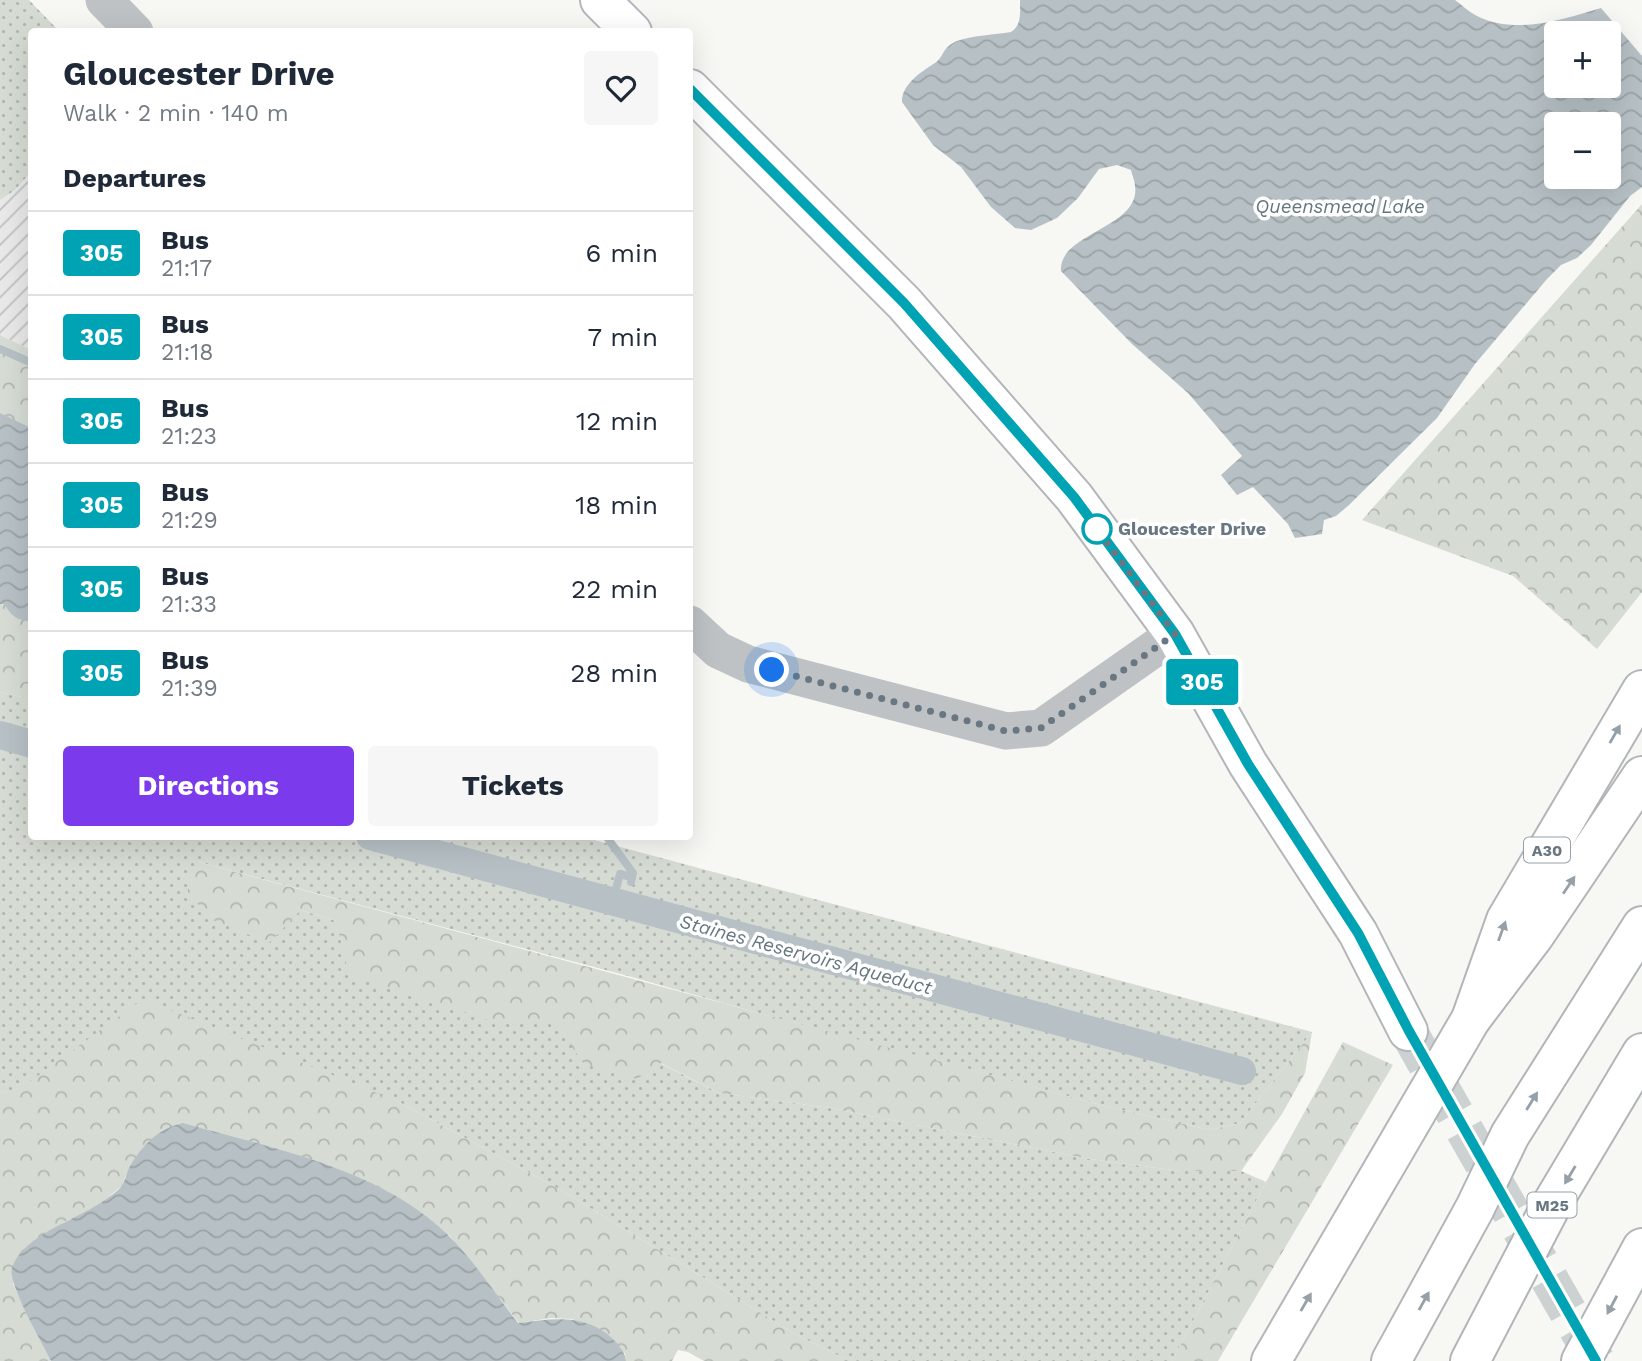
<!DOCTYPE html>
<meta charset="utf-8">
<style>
body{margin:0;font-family:"Work Sans",sans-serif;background:#f6f6f7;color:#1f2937;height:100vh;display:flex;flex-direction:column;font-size:26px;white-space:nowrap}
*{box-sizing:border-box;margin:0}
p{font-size:23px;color:#747a83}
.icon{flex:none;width:38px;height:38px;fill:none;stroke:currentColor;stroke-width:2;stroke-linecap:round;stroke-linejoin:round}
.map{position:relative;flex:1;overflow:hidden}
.panel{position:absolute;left:28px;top:28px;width:665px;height:812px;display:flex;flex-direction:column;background:#fff;border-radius:7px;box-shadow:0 7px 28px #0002}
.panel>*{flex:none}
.badge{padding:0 14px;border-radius:5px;font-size:24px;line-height:46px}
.controls{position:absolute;left:1544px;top:21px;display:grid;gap:14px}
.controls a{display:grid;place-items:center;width:77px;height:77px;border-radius:7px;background:#fff;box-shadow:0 7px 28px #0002;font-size:35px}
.you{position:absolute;width:35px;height:35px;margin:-18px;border:5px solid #fff;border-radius:50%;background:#1a73e8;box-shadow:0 0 0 10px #1a73e833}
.map>.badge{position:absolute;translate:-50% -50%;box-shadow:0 0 0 4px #fff}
h2{padding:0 35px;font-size:26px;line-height:63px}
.round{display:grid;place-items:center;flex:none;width:74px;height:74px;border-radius:7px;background:#f6f6f7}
.summary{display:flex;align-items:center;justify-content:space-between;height:119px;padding:0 35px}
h1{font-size:33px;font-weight:700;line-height:52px}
.button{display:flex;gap:14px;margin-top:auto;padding:14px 35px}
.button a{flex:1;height:80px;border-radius:7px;background:#7c3aed;color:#fff;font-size:28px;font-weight:700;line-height:80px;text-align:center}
.button a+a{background:#f6f6f7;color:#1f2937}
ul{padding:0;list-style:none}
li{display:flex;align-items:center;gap:21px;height:84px;padding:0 35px;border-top:2px solid #e0e1e3}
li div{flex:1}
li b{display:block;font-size:26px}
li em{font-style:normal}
li .badge{min-width:77px;font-weight:700;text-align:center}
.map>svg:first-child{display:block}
</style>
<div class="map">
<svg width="1642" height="1361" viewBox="0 0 1642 1361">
<defs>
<pattern id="industrial-furrows" width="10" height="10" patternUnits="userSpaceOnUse" patternTransform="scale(1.75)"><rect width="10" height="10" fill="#e7e8e7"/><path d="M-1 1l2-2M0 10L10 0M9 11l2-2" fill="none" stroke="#bfc1c1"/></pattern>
<pattern id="grass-dots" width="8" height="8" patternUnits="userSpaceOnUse" patternTransform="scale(1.75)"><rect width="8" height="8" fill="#d6dbd4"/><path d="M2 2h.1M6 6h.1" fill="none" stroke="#b2b6b1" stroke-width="1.8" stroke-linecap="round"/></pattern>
<pattern id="forest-crowns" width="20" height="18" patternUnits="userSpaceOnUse" patternTransform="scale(1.75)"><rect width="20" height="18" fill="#d6dbd4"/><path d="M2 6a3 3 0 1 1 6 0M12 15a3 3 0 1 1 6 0" fill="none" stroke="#b2b6b1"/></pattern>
<pattern id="water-waves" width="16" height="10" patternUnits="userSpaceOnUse" patternTransform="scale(1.75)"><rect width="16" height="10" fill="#b7c1c5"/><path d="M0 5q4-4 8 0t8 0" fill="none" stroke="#99a2a5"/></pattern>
</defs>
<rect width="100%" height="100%" fill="#f7f7f4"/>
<path fill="url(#industrial-furrows)" d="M 31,172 L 31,350 L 0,335 L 0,200 L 15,190 Z"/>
<path fill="url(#grass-dots)" d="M 0,0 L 29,0 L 59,31 L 32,32 L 31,172 L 15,190 L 0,200 Z
M 0,692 L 31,699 L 32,836 L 583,837 L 1312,1032 L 1240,1123 L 1210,1130 L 1105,1106 L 798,1024 L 628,976 L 195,861 L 301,910 L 336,921 L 497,1023 L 555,1023 L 660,1063 L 719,1093 L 830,1108 L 1090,1159 L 1180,1171 L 1241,1171 L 1266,1182 L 1172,1361 L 849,1361 L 795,1334 L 561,1190 L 397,1101 L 25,1086 L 0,1094 Z"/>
<path fill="url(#forest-crowns)" d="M 1642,204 L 1642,592 L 1597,649 L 1513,576 L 1362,520 Z
M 0,335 L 31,350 L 31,699 L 0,692 Z
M 195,861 L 1105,1106 L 1210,1130 L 1240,1123 L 1312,1032 L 1305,1073 L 1282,1114 L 1241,1171 L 1180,1171 L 1090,1159 L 830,1108 L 719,1093 L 661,1063 L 637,1079 L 584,1064 L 555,1023 L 497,1023 L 349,975 L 336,921 L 301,910 L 269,943 L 213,920 L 187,893 Z
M 143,999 L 397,1101 L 561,1190 L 795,1334 L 849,1361 L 704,1361 L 688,1352 L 678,1350 L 672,1361 L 626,1361 L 625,1353 L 572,1319 L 551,1318 L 519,1323 L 449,1235 L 128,1170 L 122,1186 L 92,1210 L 64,1222 L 13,1284 L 51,1361 L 0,1361 L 0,1094 L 25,1085 Z
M 1343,1042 L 1393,1065 L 1218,1361 L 1172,1361 L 1266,1182 Z"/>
<path fill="url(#water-waves)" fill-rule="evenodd" d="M 1020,0 L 1455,0 C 1462,5 1469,12 1477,16 C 1515,35 1562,20 1601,8 L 1642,56 L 1642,187 L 1630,196 L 1591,245 L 1577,258 L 1561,265 L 1547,279 L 1475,364 L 1437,418 L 1349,505 L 1336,516 L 1324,520 L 1322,534 L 1295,538 L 1288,524 L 1253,487 L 1237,495 L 1221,475 L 1242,456 L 1188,393 L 1132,344 L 1061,271 C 1058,233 1141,228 1135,186 C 1135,181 1132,175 1131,170 L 1117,165 L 1099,169 L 1078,198 L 1057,218 L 1031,230 L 1015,228 L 991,207 L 961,167 L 933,145 L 902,102 C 901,85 922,71 935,63 C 945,56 941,48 957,41 C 974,35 994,35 1011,32 C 1022,25 1020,12 1020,0 ZM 1608,33 L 1608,86 L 1556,86 L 1556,33 ZM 1608,124 L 1608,177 L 1556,177 L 1556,124 Z
M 0,413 L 31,428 L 32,620 C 17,622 12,616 4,604 L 0,604 Z
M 183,1123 C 271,1148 380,1168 448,1235 C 472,1258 497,1296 518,1323 C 554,1318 589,1313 616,1342 C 621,1349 625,1352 626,1361 L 51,1361 C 43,1344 7,1283 12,1268 C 23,1234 80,1219 106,1199 C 111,1195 119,1191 122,1185 C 125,1181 126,1175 128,1170 C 141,1146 157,1129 183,1123 Z"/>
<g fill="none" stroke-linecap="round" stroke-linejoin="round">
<path stroke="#b7c1c5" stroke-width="8" d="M 0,349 L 32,363
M 606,836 L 633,873 L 631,882
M 612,903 L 620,874 L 632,877"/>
<path stroke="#b7c1c5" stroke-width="28" d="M 0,735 L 32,744
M 370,836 C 660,917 952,990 1242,1071"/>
<path stroke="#ccd1d2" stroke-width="38" stroke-dasharray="38 19" stroke-linecap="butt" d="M 1408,1031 L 1596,1361"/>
<defs>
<path id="major" d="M 600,0 L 632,32
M 690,89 L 904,303 L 1074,497 L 1175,634 L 1248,764 L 1358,933 L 1408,1031
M 1271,1361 L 1471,1019 L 1506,920 L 1642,690
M 1581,1361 L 1642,1248"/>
<path id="highway" d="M 1471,1019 L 1534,936 L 1642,776
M 1391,1361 L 1475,1208 L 1510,1135 L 1642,926
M 1470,1361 L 1553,1202 L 1642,1053"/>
</defs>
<use href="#major" stroke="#b2b6b9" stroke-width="42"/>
<use href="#highway" stroke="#b2b5b8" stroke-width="42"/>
<path stroke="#bec2c5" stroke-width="37" d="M 104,0 L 135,32
M 690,624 L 718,650 L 748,664 L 1006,731 L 1041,728 L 1175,634"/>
<use href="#major" stroke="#fff" stroke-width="38"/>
<use href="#highway" stroke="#fff" stroke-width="38"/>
</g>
<defs><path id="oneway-solid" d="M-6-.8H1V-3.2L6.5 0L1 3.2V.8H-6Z" transform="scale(1.75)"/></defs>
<g fill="#96a0a8">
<use href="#oneway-solid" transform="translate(1615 734) rotate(-60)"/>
<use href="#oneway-solid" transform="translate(1569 885) rotate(-56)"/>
<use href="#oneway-solid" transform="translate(1502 931) rotate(-70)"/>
<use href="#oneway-solid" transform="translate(1532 1101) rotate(-58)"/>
<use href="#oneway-solid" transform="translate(1570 1175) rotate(121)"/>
<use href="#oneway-solid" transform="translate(1424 1301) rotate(-61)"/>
<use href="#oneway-solid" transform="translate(1306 1302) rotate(-60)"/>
<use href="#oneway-solid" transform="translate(1612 1305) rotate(118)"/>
</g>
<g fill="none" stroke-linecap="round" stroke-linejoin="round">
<defs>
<path id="line" d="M 690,89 L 904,303 L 1074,497 L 1175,634 L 1248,764 L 1358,933 L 1409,1031 L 1596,1361"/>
</defs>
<use href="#line" stroke="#fff" stroke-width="16"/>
<use href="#line" stroke="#00a3b4" stroke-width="10"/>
<path stroke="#697782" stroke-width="7" stroke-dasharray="0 12.6" d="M 772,670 L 1006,731 L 1041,728 L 1175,634 L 1097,529"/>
</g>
<circle fill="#fff" stroke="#00a3b4" stroke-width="3.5" cx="1097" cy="529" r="14"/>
<g text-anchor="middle" stroke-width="7" stroke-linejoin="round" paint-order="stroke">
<g fill="#fff" stroke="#96a0a8" stroke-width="2">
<rect x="1524" y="837.5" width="46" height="25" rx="5"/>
<rect x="1527.5" y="1192.5" width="49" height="25" rx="5"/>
</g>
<g font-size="16" font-weight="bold" fill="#697782">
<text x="1547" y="856">A30</text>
<text x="1552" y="1211">M25</text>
</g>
<g font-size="18" font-weight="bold" fill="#697782" stroke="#fff" text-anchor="start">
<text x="1118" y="535">Gloucester Drive</text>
</g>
<g font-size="19" font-style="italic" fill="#65777e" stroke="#fff">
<text x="1340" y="213">Queensmead Lake</text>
<text transform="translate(806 954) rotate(15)" y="7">Staines Reservoirs Aqueduct</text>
</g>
</g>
</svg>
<div class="controls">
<a>+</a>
<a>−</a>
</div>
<div class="you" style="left:772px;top:670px"></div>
<b class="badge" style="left:1202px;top:682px;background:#00a3b4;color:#fff">305</b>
<section class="panel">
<div class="summary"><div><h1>Gloucester Drive</h1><p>Walk · 2 min · 140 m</p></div><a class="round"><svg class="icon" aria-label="heart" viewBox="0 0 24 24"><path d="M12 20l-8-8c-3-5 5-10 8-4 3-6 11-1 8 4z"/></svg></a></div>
<h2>Departures</h2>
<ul>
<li><span class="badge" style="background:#00a3b4;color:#fff">305</span><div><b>Bus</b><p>21:17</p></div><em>6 min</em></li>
<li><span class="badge" style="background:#00a3b4;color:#fff">305</span><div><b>Bus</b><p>21:18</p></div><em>7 min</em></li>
<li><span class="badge" style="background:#00a3b4;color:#fff">305</span><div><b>Bus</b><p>21:23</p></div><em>12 min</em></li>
<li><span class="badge" style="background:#00a3b4;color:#fff">305</span><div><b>Bus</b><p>21:29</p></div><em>18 min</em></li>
<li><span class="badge" style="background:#00a3b4;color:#fff">305</span><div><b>Bus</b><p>21:33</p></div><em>22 min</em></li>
<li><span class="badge" style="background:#00a3b4;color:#fff">305</span><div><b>Bus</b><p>21:39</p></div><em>28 min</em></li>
</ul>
<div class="button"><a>Directions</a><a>Tickets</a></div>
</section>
</div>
